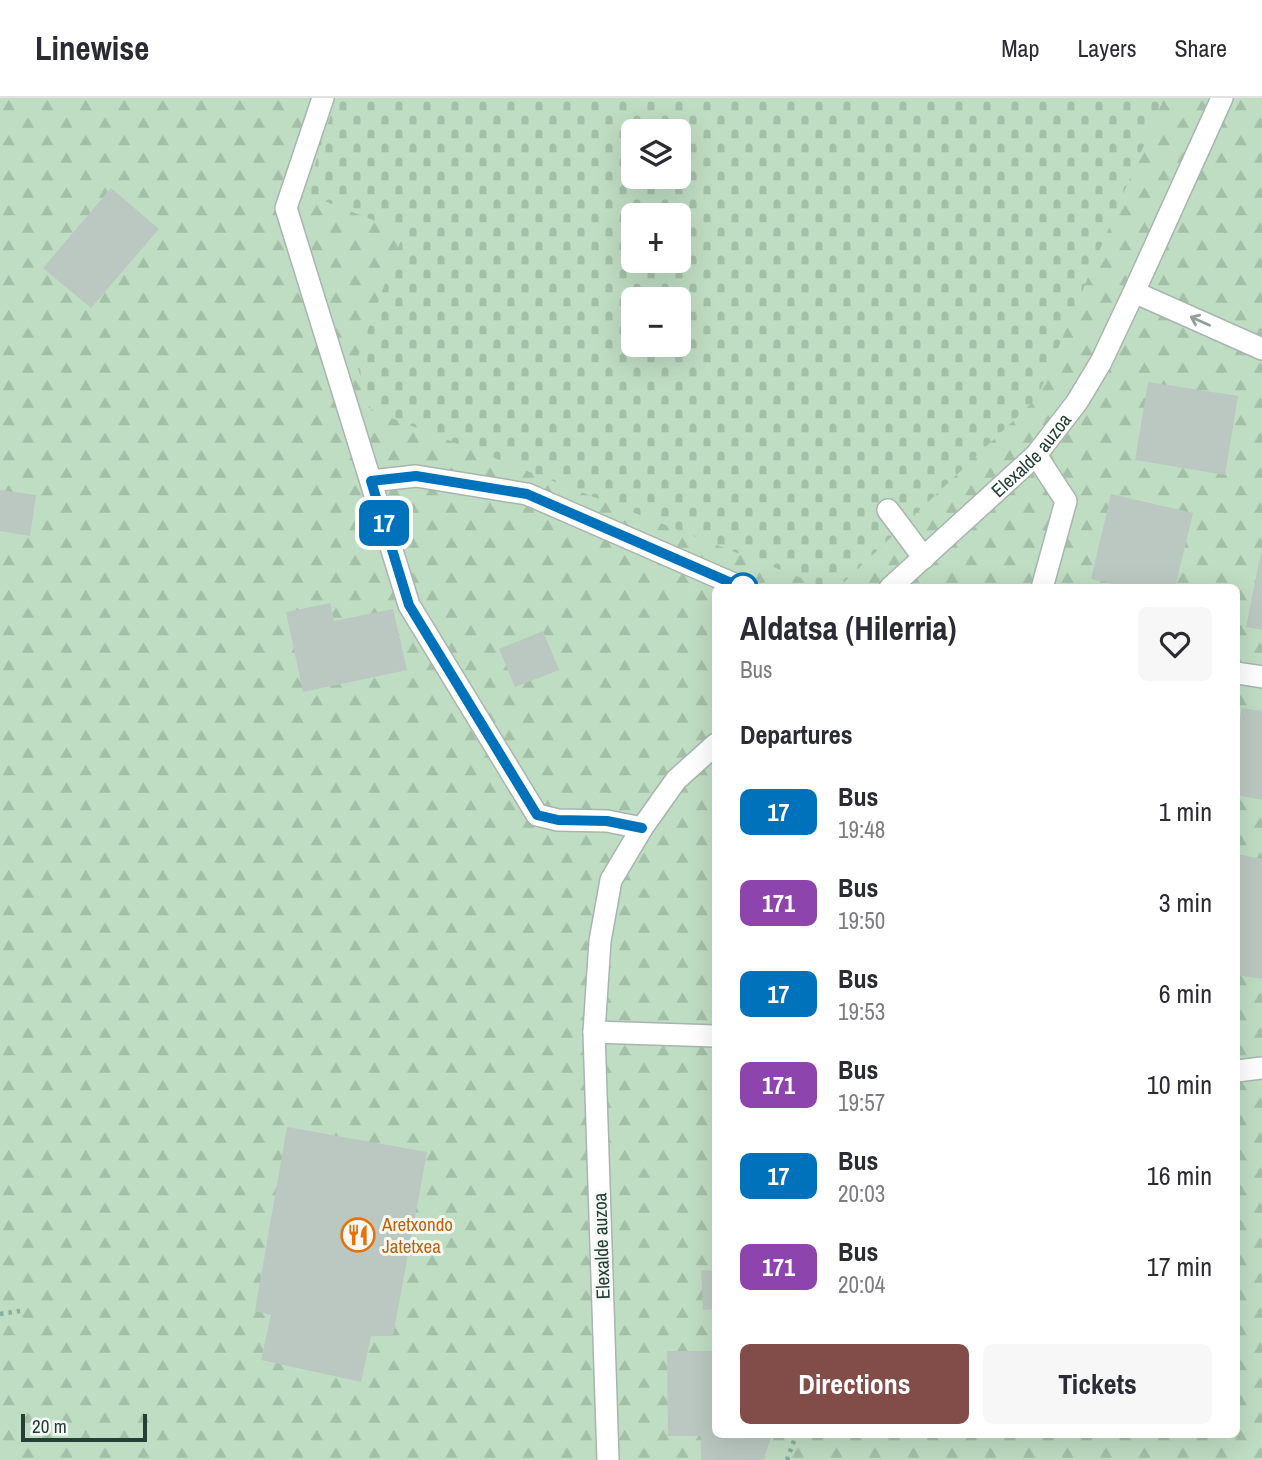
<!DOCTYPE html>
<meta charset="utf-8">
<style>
body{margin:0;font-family:"Archivo Narrow",sans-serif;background:#f7f7f7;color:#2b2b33;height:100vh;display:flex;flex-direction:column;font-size:26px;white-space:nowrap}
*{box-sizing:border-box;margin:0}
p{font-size:23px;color:#7c7c81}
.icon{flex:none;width:38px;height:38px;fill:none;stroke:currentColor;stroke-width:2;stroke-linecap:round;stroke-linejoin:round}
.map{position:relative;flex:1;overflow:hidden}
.panel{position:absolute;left:712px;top:486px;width:528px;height:854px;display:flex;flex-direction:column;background:#fff;border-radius:10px;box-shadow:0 7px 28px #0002}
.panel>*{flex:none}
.badge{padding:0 14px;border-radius:10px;font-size:24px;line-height:46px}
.controls{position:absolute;left:621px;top:21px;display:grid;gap:14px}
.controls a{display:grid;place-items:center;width:70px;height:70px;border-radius:10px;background:#fff;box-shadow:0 7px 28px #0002;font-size:35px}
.scale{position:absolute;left:21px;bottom:18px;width:126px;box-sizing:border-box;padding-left:7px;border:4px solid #253f34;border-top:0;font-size:19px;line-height:24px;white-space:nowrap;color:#253f34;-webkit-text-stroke:5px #f5faf7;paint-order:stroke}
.map>.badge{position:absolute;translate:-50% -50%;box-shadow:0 0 0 4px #fff}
h2{padding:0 28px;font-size:26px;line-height:63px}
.round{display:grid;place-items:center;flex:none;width:74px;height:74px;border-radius:10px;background:#f7f7f7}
.head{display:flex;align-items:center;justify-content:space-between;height:119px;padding:0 28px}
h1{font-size:33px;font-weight:700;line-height:52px}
.button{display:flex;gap:14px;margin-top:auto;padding:14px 28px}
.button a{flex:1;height:80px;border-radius:10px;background:#824d49;color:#fff;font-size:28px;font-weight:700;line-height:80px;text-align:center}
.button a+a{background:#f7f7f7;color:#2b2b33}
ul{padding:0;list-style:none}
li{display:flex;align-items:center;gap:21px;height:91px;padding:0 28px}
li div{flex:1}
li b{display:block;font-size:26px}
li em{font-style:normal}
li .badge{min-width:77px;font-weight:700;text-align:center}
header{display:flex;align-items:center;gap:42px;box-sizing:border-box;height:98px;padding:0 35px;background:#fff;border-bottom:2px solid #e1e1e2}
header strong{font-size:33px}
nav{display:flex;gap:38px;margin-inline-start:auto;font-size:24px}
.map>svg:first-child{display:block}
</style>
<header>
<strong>Linewise</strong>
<nav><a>Map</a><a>Layers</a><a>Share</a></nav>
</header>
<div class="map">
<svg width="1262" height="1362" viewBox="0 0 1262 1362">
<defs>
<pattern id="forest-firs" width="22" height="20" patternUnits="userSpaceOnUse" patternTransform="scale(1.75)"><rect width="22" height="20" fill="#bfddc3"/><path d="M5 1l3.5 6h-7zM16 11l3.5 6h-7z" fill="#a4bfa8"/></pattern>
<pattern id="cemetery-stones" width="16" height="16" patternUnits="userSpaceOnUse" patternTransform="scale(1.75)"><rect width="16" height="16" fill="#bfddc3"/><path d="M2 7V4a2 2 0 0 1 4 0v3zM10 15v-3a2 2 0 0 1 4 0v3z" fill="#a4bfa8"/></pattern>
</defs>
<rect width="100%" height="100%" fill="#e5ede8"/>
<path fill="url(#forest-firs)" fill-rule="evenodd" d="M 0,0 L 1262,0 L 1262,1362 L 0,1362 ZM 634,33 L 679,33 L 679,79 L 634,79 ZM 634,117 L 679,117 L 679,163 L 634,163 ZM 634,201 L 679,201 L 679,247 L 634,247 ZM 716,490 L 1237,490 L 1237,1337 L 716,1337 Z"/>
<path fill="url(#cemetery-stones)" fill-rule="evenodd" d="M 336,0 L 1164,0 L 1037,300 L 838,490 L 827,490 L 371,312 L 356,264 L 404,134 L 306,96 ZM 634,33 L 679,33 L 679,79 L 634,79 ZM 634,117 L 679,117 L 679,163 L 634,163 ZM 634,201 L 679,201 L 679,247 L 634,247 Z"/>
<path fill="#bac8c1" d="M 111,90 L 159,131 L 91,210 L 43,170 Z
M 1148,284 L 1238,298 L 1225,377 L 1135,362 Z
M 0,392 L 36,397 L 30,438 L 0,433 Z
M 1111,396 L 1193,415 L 1175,490 L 1130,490 L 1091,481 Z
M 1261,455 L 1262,455 L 1262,532 L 1246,529 Z
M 330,505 L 334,523 L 393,511 L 407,572 L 303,594 L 286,514 Z
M 543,533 L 559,572 L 515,589 L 499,551 Z
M 1242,610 L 1262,613 L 1262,702 L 1237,697 L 1237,634 Z
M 1237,756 L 1262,761 L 1262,881 L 1237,877 Z
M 287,1029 L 427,1054 L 393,1238 L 371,1238 L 361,1284 L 261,1262 L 271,1217 L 255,1213 Z
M 701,1172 L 716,1173 L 716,1211 L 703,1212 Z
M 667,1253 L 716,1253 L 716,1337 L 772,1337 L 763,1362 L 701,1362 L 701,1338 L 668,1338 Z"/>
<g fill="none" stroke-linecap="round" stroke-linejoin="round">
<defs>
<g id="minor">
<path d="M 323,0 L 286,110 L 409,507 L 537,717 L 558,722 L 607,723 L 642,730"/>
<path d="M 1134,194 L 1262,251"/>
<path d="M 1036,357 L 1066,403 L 1042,490"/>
<path d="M 371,383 L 416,378 L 527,396 L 743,490"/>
<path d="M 888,412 L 924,460"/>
<path id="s1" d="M 890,490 L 1036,357 L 1077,304 L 1101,264 L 1134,194 L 1222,0"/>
<path d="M 1237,575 L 1262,579"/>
<path d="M 594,934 L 716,938"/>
<path d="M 1237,973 L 1262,970"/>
<path d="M 608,1362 L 594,934 L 600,843 L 611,782 L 642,730 L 676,682 L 716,646"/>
</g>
</defs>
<use href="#minor" stroke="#a8b5ae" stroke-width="24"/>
<path stroke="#87af9e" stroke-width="4.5" stroke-dasharray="3.5 5" stroke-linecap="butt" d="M 0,1216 L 20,1213
M 787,1362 L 796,1337"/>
<use href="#minor" stroke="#fff" stroke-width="21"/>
</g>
<defs><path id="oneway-shaft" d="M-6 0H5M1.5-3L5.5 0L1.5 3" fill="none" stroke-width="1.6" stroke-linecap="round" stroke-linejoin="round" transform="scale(1.75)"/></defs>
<use stroke="#929f9a" href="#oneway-shaft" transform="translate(1200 223) rotate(-156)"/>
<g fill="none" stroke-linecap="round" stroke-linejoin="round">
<defs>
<path id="line" d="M 642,730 L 607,723 L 558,722 L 537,717 L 409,507 L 371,383 L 416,378 L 527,396 L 743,490"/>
</defs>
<use href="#line" stroke="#fff" stroke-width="16"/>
<use href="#line" stroke="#0072bc" stroke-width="10"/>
</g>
<defs>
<symbol id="restaurant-ring" viewBox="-11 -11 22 22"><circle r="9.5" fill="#f5faf7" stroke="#e8710a" stroke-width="1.5"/><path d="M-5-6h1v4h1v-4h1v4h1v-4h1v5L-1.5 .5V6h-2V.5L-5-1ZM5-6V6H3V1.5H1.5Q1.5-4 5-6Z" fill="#e8710a"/></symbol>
</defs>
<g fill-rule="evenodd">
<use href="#restaurant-ring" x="339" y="1118" width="38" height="38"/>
</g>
<circle fill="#fff" stroke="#0072bc" stroke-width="3.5" cx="743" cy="490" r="14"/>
<g text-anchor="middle" stroke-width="6" stroke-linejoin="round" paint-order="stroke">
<g font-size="19" fill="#253f34" stroke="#f5faf7">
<text dy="7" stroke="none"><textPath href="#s1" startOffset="194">Elexalde auzoa</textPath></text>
<text transform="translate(601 1148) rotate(-92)" y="7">Elexalde auzoa</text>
</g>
<g font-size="19" fill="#c56008" stroke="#f5faf7" text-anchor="start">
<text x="382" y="1133">Aretxondo<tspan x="382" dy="22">Jatetxea</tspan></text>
</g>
</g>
</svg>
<div class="controls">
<a><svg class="icon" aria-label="layers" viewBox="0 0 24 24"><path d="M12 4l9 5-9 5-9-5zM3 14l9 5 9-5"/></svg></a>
<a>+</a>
<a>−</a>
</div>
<div class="scale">20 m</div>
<b class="badge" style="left:384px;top:425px;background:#0072bc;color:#fff">17</b>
<section class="panel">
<div class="head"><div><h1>Aldatsa (Hilerria)</h1><p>Bus</p></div><a class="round"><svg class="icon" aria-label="heart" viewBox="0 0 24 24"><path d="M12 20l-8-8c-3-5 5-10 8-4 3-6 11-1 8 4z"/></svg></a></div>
<h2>Departures</h2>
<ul>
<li><span class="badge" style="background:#0072bc;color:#fff">17</span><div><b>Bus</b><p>19:48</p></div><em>1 min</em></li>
<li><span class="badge" style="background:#8e44ad;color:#fff">171</span><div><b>Bus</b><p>19:50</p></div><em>3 min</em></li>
<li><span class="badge" style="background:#0072bc;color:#fff">17</span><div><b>Bus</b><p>19:53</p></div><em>6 min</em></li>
<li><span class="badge" style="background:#8e44ad;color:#fff">171</span><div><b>Bus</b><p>19:57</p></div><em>10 min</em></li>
<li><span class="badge" style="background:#0072bc;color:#fff">17</span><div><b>Bus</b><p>20:03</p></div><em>16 min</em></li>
<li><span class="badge" style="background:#8e44ad;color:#fff">171</span><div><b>Bus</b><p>20:04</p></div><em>17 min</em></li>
</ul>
<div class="button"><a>Directions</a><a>Tickets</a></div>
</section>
</div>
